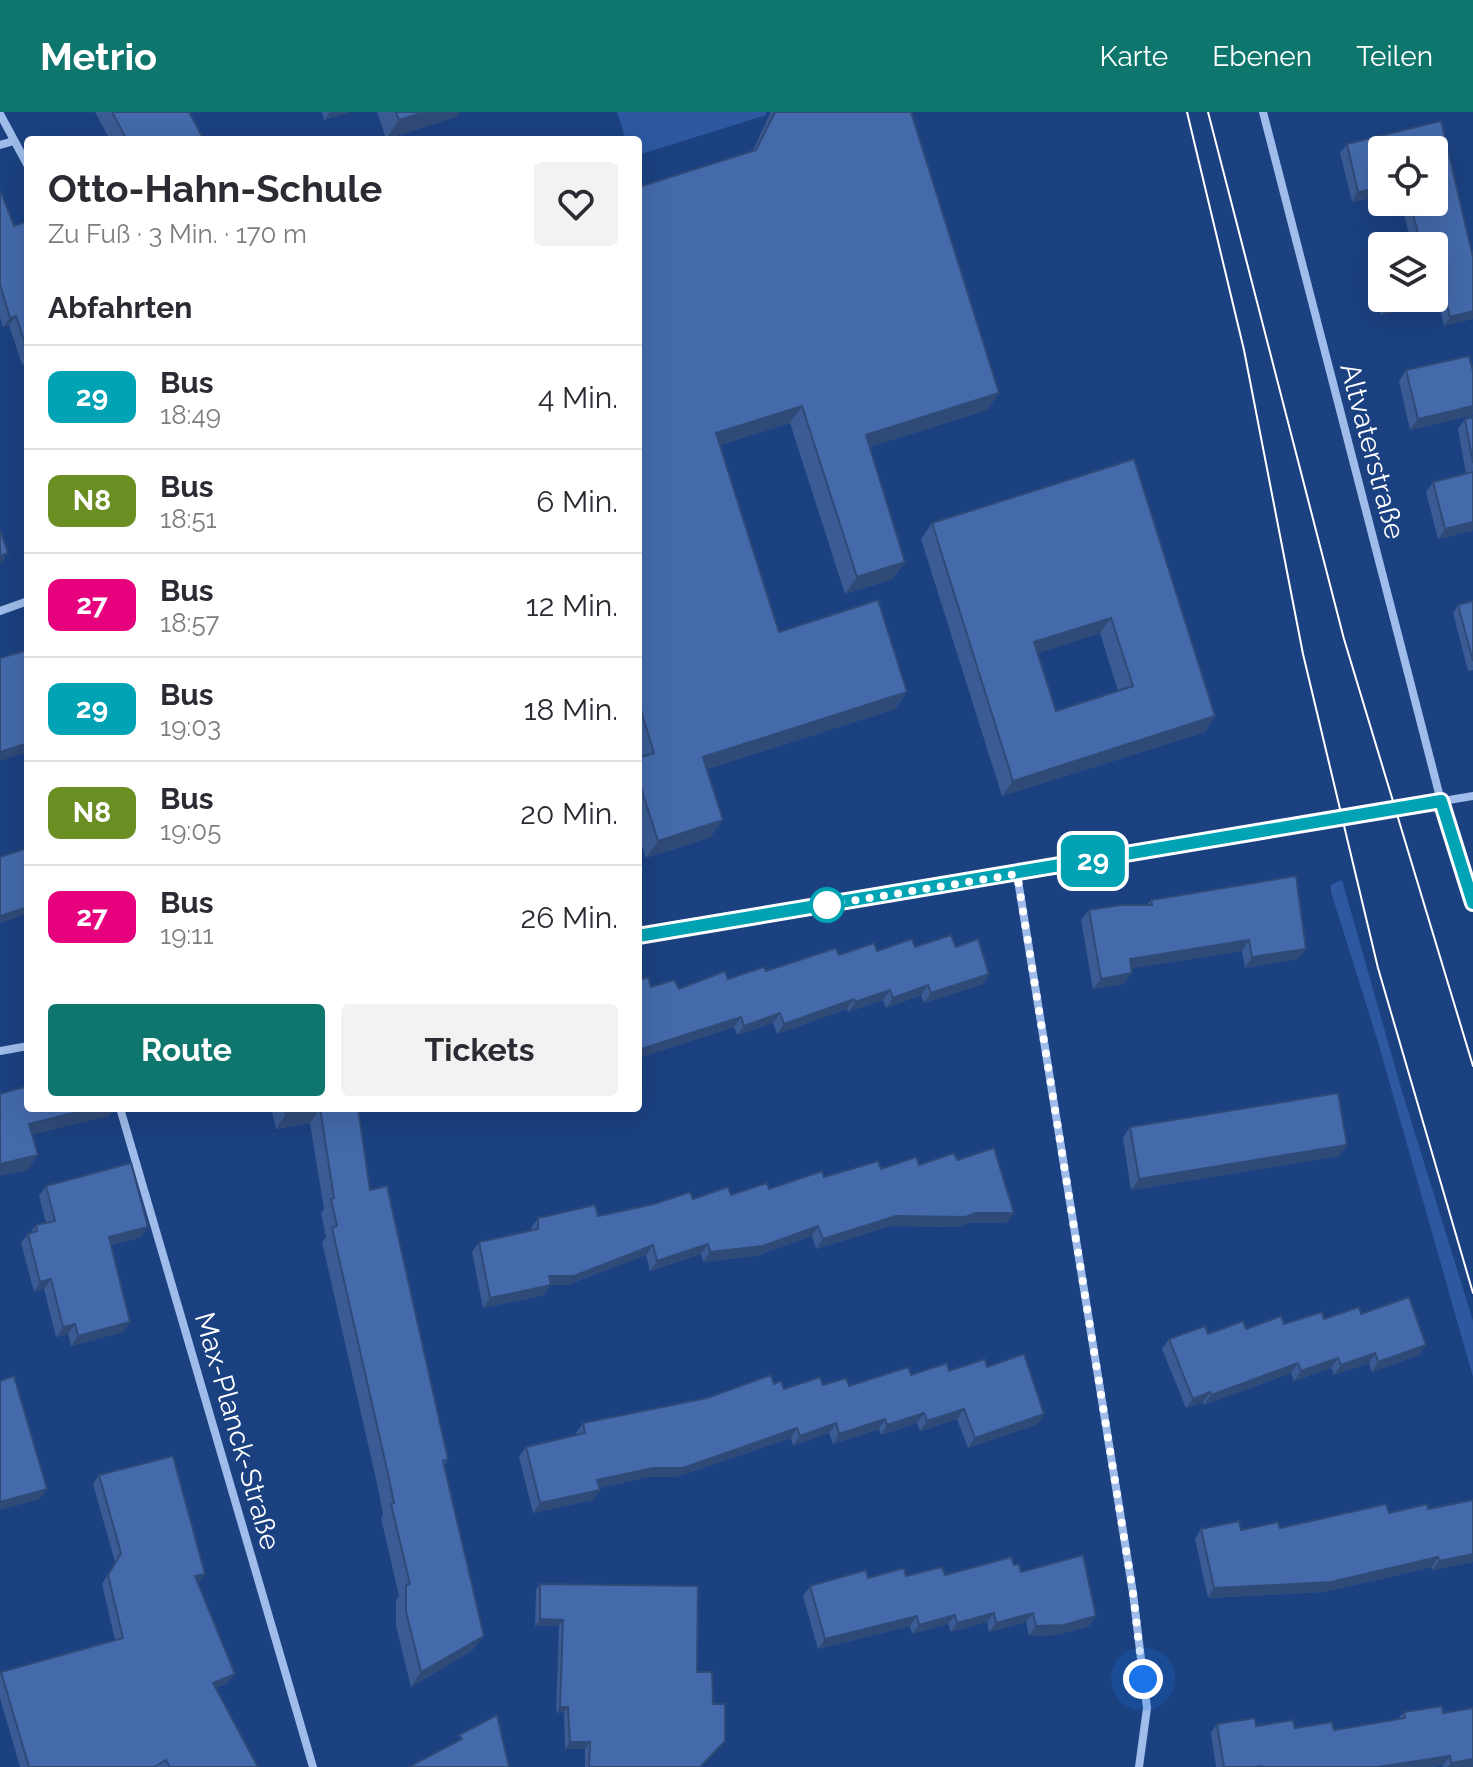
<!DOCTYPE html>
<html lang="de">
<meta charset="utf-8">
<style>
body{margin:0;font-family:Raleway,sans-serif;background:#f2f2f3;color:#2b2b33;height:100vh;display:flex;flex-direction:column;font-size:30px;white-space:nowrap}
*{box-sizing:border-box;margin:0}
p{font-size:26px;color:#7c7c81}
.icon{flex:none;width:44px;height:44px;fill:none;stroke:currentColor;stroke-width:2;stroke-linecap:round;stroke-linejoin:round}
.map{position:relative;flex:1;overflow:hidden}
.sheet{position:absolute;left:24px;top:24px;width:618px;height:976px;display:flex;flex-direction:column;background:#fff;border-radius:8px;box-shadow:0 8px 32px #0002}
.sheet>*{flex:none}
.badge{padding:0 16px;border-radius:12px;font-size:28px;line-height:52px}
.controls{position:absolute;left:1368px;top:24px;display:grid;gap:16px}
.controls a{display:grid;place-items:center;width:80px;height:80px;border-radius:8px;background:#fff;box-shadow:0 8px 32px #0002;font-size:40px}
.you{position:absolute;width:40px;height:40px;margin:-20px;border:6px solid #fff;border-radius:50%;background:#1a73e8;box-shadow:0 0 0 12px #1a73e833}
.map>.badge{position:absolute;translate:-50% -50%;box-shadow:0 0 0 4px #fff}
h2{padding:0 24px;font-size:30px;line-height:72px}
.round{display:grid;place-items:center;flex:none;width:84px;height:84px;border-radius:8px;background:#f2f2f3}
.headline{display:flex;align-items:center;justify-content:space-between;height:136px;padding:0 24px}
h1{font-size:38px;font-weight:700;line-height:60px}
.button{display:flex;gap:16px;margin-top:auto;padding:16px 24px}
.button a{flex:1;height:92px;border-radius:8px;background:#0f766e;color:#fff;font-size:32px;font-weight:700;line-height:92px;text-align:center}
.button a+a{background:#f2f2f3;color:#2b2b33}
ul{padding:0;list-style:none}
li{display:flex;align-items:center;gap:24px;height:104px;padding:0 24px;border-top:2px solid #e1e1e2}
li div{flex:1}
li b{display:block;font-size:30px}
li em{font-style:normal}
li .badge{min-width:88px;font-weight:700;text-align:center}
header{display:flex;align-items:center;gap:48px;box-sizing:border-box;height:112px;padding:0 40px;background:#0f766e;color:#fff}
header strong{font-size:38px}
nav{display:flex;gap:44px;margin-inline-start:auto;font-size:28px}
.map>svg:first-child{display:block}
</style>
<header>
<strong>Metrio</strong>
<nav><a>Karte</a><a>Ebenen</a><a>Teilen</a></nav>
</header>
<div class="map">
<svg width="1473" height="1655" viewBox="0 0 1473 1655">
<rect width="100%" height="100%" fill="#1b4181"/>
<path fill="#2e59a0" d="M 617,0 L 766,0 L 766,3 L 638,43 L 638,28 L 626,28 Z
M 1342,768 L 1401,976 L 1473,1209 L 1473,1265 L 1378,930 L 1331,780 L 1331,773 Z"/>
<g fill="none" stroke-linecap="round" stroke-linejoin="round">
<path stroke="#9fbcea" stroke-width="8" d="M 1263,0 L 1441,689 L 1473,791
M 0,2 L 28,54
M 0,33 L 14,29
M 0,499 L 28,489
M 1017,762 L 1133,1481 L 1147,1596 L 1139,1655
M 638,824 L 1473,684
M 0,939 L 28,934
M 120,996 L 313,1655"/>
<path stroke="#fff" stroke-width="2" d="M 1187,0 L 1244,238 L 1303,542 L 1378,856 L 1473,1181
M 1208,0 L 1344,527 L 1473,954"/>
</g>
<path fill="#3a5b93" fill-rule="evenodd" d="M 95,0 L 189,0 L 204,28 L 110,28 Z
M 322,0 L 350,0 L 324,8 Z
M 377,0 L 460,0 L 456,5 L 386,27 Z
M 771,0 L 911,0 L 999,281 L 987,298 L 869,335 L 905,450 L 893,467 L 845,482 L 790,311 L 720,333 L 779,520 L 907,580 L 895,597 L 707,657 L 711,725 L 646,746 L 638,721 L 638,71 L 639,75 L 752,40 Z
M 1441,9 L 1473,207 L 1444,214 L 1438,189 L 1381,203 L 1370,157 L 1376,147 L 1382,146 L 1382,186 L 1434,186 L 1434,134 L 1412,134 L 1401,90 L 1434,90 L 1382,38 L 1382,83 L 1352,90 L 1340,41 L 1347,32 Z
M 0,81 L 14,114 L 28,109 L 28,251 L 22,253 L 9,213 L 3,215 L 0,205 Z
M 1406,258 L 1473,259 L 1473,303 L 1410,318 L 1399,269 Z
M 1473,305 L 1473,418 L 1438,427 L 1426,380 L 1433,370 L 1466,362 L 1458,317 L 1465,307 Z
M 1134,347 L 1215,604 L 1205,620 L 1002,684 L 921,427 L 932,411 ZM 1100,521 L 1118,579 L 1056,599 L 1037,541 Z
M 1473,489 L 1473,558 L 1468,559 L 1453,501 L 1458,493 Z
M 1151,788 L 1298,847 L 1245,856 L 1242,839 L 1131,856 L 1124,872 L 1093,877 L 1081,808 L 1089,798 L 1147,793 Z
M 915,835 L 956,835 L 989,862 L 983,872 L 924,891 L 921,883 L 886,896 L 883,888 L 848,900 L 847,897 L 777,922 L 773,911 L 737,923 L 734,915 L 638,946 L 638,869 L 651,875 L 679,877 L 839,843 Z
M 271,996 L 358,996 L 370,1078 L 448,1347 L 444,1354 L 473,1538 L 411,1575 L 396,1514 L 396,1488 L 399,1484 L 381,1406 L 383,1403 L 378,1376 L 322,1130 L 326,1125 L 321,1101 L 324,1097 L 310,1011 L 276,1017 Z
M 1130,1015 L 1347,1033 L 1339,1044 L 1131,1078 L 1123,1026 Z
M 957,1048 L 1007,1111 L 968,1111 L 959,1115 L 890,1114 L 816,1137 L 812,1124 L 756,1144 L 703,1150 L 701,1142 L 650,1159 L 646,1143 L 567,1173 L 550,1173 L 544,1183 L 483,1196 L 472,1140 L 479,1130 L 531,1118 L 531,1116 L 538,1106 L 598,1104 L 693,1087 L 731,1083 L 769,1077 L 824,1065 Z
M 46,1074 L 148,1115 L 141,1125 L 111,1133 L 123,1220 L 71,1234 L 68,1222 L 56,1225 L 44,1177 L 34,1180 L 21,1131 L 28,1122 L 31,1120 L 36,1113 L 46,1111 L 39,1084 Z
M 1361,1202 L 1426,1233 L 1419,1243 L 1372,1260 L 1369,1251 L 1334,1263 L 1331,1256 L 1294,1269 L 1291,1261 L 1204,1293 L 1203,1290 L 1186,1296 L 1162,1237 L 1169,1227 Z
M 987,1255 L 1044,1302 L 1038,1312 L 968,1336 L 957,1307 L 920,1319 L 917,1311 L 881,1323 L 879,1317 L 833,1332 L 829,1321 L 793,1334 L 791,1326 L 676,1365 L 647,1365 L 599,1376 L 600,1378 L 593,1388 L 533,1401 L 519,1345 L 526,1335 L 577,1323 L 576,1321 L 583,1311 L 774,1272 L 784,1277 L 823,1273 L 849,1274 L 911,1263 Z
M 99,1363 L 198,1471 L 228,1571 L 216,1576 L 258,1655 L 20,1655 L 0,1586 L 0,1562 L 1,1560 L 115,1528 L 102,1472 L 115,1450 L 93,1372 Z
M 1473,1388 L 1473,1450 L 1432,1458 L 1432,1455 L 1324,1480 L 1208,1486 L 1195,1427 L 1201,1417 L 1241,1418 L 1280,1416 L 1389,1401 L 1428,1397 Z
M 1014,1453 L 1021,1460 L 1096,1504 L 1089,1514 L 1057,1523 L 1029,1524 L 1026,1510 L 989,1520 L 987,1510 L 951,1520 L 948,1512 L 912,1522 L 910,1514 L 818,1537 L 803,1484 L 810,1474 L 868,1466 L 945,1463 Z
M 540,1472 L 697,1560 L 713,1592 L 720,1635 L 701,1655 L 585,1655 L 585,1637 L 565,1637 L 564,1601 L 556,1601 L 559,1514 L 535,1514 L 536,1478 Z
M 1404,1600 L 1443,1601 L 1473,1655 L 1443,1655 L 1443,1653 L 1433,1655 L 1216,1655 L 1211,1621 L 1217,1612 L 1334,1618 L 1398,1607 Z"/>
<path fill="#304a78" d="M 330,0 L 350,0 L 324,8 Z
M 425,0 L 460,0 L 456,5 L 386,27 L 399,8 Z
M 1382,75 L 1382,83 L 1352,90 L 1358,80 Z
M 1444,180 L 1438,189 L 1381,203 L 1388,194 L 1420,186 L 1434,186 L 1434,182 Z
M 1473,199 L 1473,207 L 1444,214 L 1450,205 Z
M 16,204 L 9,213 L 3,215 L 10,206 Z
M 999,281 L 987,298 L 854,340 L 866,323 Z
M 802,294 L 790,311 L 704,338 L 716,321 Z
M 1473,294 L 1473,303 L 1410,318 L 1418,307 Z
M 1473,410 L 1473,418 L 1438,427 L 1445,417 Z
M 8,441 L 1,451 L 0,451 L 0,444 Z
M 905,450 L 893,467 L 845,482 L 857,465 Z
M 1111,506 L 1100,521 L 1023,546 L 1034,530 Z
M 907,580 L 895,597 L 691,662 L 703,645 Z
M 1215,604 L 1205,620 L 1002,684 L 1013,669 Z
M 28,631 L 28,640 L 0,649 L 0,640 Z
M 723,708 L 711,725 L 646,746 L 658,729 Z
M 28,795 L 28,802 L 0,811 L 0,804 Z
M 1249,828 L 1242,839 L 1122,858 L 1130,847 Z
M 1306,837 L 1298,847 L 1245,856 L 1252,845 Z
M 1132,861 L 1124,872 L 1093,877 L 1101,867 Z
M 989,862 L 983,872 L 924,891 L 931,881 Z
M 928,873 L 921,883 L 886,896 L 893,886 Z
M 890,878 L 883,888 L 848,900 L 855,890 Z
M 854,887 L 847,897 L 777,922 L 784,912 Z
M 780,901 L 773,911 L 737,923 L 744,914 Z
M 741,905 L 734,915 L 638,946 L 638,938 Z
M 94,996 L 115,996 L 109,1004 L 19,1026 L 29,1012 Z
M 320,996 L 310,1011 L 276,1017 L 286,1002 Z
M 1347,1033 L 1339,1044 L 1131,1078 L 1139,1067 Z
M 38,1043 L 28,1058 L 0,1064 L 0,1052 Z
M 975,1101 L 1014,1101 L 1007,1111 L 968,1111 L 959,1115 L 890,1114 L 816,1137 L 823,1127 L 896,1104 Z
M 818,1114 L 812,1124 L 756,1144 L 703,1150 L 710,1140 Z
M 148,1115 L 141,1125 L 102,1135 L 109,1125 Z
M 708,1132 L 701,1142 L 650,1159 L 657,1149 Z
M 653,1133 L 646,1143 L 567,1173 L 550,1173 L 544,1183 L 483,1196 L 490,1186 L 549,1164 Z
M 51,1167 L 44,1177 L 34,1180 L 40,1170 Z
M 130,1210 L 123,1220 L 71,1234 L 78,1224 Z
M 75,1212 L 68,1222 L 56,1225 L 63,1215 Z
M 1426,1233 L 1419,1243 L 1372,1260 L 1378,1250 Z
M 1375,1241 L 1369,1251 L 1334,1263 L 1341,1253 Z
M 1338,1246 L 1331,1256 L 1294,1269 L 1301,1259 Z
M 1298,1251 L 1291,1261 L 1204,1293 L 1211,1283 Z
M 1210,1280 L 1203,1290 L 1186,1296 L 1193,1287 Z
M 964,1297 L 957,1307 L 920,1319 L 927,1309 Z
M 924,1301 L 917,1311 L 881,1323 L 887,1313 Z
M 1044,1302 L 1038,1312 L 968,1336 L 975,1326 Z
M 885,1307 L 879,1317 L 833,1332 L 839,1322 Z
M 836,1311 L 829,1321 L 793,1334 L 800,1324 Z
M 797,1316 L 791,1326 L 676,1365 L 647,1365 L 590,1378 L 597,1368 Z
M 47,1377 L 40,1387 L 0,1398 L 0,1390 Z
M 600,1378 L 593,1388 L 533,1401 L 540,1391 Z
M 1473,1442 L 1473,1450 L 1432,1458 L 1439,1449 Z
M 1438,1445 L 1432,1455 L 1324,1480 L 1208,1486 L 1214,1476 Z
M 205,1462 L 198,1471 L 195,1464 Z
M 994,1501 L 987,1510 L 951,1520 L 957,1511 Z
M 1033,1501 L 1026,1510 L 989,1520 L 996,1511 Z
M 955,1503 L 948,1512 L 912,1522 L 919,1513 Z
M 917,1504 L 910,1514 L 818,1537 L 825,1527 Z
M 1096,1504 L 1089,1514 L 1057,1523 L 1029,1524 L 1036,1514 Z
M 540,1507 L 563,1508 L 559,1514 L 535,1514 Z
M 484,1524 L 473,1538 L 411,1575 L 421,1560 Z
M 235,1562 L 228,1571 L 207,1580 L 213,1571 Z
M 560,1595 L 568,1595 L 564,1601 L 556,1601 Z
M 570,1630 L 590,1630 L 585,1637 L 565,1637 Z
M 1450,1644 L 1443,1653 L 1433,1655 L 1378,1655 Z
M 1473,1647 L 1473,1655 L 1448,1655 L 1451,1651 Z"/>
<path fill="#446aab" stroke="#304a78" stroke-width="2" fill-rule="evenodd" d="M 112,0 L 189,0 L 204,28 L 127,28 Z
M 396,0 L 425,0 L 399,8 Z
M 775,0 L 911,0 L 999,281 L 866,323 L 905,450 L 857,465 L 802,294 L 716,321 L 779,520 L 878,488 L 907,580 L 703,645 L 723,708 L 658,729 L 638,666 L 638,646 L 654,641 L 638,589 L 638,71 L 639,75 L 756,38 Z
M 1441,9 L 1473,145 L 1473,199 L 1450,205 L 1444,180 L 1434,182 L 1434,134 L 1421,134 L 1410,90 L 1434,90 L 1434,38 L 1382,38 L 1382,75 L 1358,80 L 1347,32 Z
M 1,80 L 14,114 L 28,109 L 28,241 L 16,204 L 10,206 L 0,172 L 0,81 Z
M 1382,146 L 1382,171 L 1376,147 Z
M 1386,186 L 1420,186 L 1388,194 Z
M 1469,244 L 1473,259 L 1473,294 L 1418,307 L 1406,258 Z
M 1473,305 L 1473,351 L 1465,307 Z
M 1134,347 L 1215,604 L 1013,669 L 932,411 ZM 1111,506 L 1133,574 L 1056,599 L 1034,530 Z
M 1473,360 L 1473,410 L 1445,417 L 1433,370 Z
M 0,418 L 8,441 L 0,444 Z
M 1473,489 L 1473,549 L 1458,493 Z
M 28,538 L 28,631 L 0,640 L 0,546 Z
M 28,736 L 28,795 L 0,804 L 0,745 Z
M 1296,764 L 1306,837 L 1252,845 L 1249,828 L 1130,847 L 1132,861 L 1101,867 L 1089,798 L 1120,793 L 1152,793 L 1151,788 Z
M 951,823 L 956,835 L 978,827 L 989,862 L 931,881 L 928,873 L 893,886 L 890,878 L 855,890 L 854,887 L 784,912 L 780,901 L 744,914 L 741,905 L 638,938 L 638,869 L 648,865 L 651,875 L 674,868 L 679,877 L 725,859 L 728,867 L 764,855 L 766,859 L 836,836 L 839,843 L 874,831 L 877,839 L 912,827 L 915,835 Z
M 28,974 L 28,996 L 94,996 L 29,1012 L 38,1043 L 0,1052 L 0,982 Z
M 1338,981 L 1347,1033 L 1139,1067 L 1130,1015 Z
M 285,996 L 358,996 L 370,1078 L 387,1074 L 448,1347 L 443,1349 L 484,1524 L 421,1560 L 406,1500 L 406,1473 L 410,1472 L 391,1392 L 394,1391 L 388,1362 L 332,1116 L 337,1114 L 331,1087 L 334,1086 L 320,996 L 286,1002 Z
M 994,1036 L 1014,1101 L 975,1101 L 966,1105 L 896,1104 L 823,1127 L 818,1114 L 763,1134 L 710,1140 L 708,1132 L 657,1149 L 653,1133 L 574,1164 L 549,1164 L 551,1173 L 490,1186 L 479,1130 L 538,1117 L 538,1106 L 595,1093 L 598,1104 L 654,1092 L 690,1080 L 693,1087 L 728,1075 L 731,1083 L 767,1071 L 769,1077 L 822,1059 L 824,1065 L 878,1049 L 881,1057 L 916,1045 L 919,1053 L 954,1041 L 957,1048 Z
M 131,1051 L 148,1115 L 109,1125 L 130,1210 L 78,1224 L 75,1212 L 63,1215 L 51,1167 L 40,1170 L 28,1122 L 37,1119 L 36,1113 L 55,1109 L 46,1074 Z
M 1409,1185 L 1426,1233 L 1378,1250 L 1375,1241 L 1341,1253 L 1338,1246 L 1301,1259 L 1298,1251 L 1211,1283 L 1210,1280 L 1193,1287 L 1169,1227 L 1205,1214 L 1208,1222 L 1243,1209 L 1246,1217 L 1281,1204 L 1284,1212 L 1322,1200 L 1324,1207 L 1359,1195 L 1361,1202 Z
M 1024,1242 L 1044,1302 L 975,1326 L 964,1297 L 927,1309 L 924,1301 L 887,1313 L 885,1307 L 839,1322 L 836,1311 L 800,1324 L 797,1316 L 683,1356 L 653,1356 L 597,1368 L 600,1378 L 540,1391 L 526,1335 L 585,1321 L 583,1311 L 707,1286 L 771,1263 L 774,1272 L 781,1269 L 784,1277 L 820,1265 L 823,1273 L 846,1266 L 849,1274 L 908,1255 L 911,1263 L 947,1251 L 949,1259 L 985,1247 L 987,1255 Z
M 14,1264 L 47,1377 L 0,1390 L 0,1269 Z
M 173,1344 L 205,1462 L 195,1464 L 235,1562 L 213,1571 L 258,1655 L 170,1655 L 166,1648 L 154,1655 L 29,1655 L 1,1560 L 123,1526 L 108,1463 L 121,1441 L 99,1363 Z
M 1473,1388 L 1473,1442 L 1439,1449 L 1438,1445 L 1331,1470 L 1214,1476 L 1201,1417 L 1239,1409 L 1241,1418 L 1278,1410 L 1280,1416 L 1386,1392 L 1389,1401 L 1427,1392 L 1428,1397 Z
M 1083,1443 L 1096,1504 L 1064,1513 L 1036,1514 L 1033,1501 L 996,1511 L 994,1501 L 957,1511 L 955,1503 L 919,1513 L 917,1504 L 825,1527 L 810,1474 L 866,1458 L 868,1466 L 904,1456 L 906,1464 L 942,1455 L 945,1463 L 1011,1445 L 1014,1453 L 1019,1452 L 1021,1460 Z
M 540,1472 L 698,1474 L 697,1560 L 712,1560 L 713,1592 L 725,1592 L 725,1629 L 700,1655 L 589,1655 L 590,1630 L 570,1630 L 568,1595 L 560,1595 L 563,1508 L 540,1507 Z
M 1442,1594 L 1443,1601 L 1473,1596 L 1473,1647 L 1451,1651 L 1450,1644 L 1378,1655 L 1263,1655 L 1262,1654 L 1255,1655 L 1224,1655 L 1217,1612 L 1255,1606 L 1256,1614 L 1293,1608 L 1295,1616 L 1332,1610 L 1334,1618 L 1405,1606 L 1404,1600 Z
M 497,1603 L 509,1655 L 409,1655 L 462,1627 L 459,1623 Z"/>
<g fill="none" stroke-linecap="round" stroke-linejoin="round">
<defs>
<path id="line" d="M 638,824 L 1441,689 L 1473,791"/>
</defs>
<use href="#line" stroke="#fff" stroke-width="18"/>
<use href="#line" stroke="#00a3b4" stroke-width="12"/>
<path stroke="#fff" stroke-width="8" stroke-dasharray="0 14.4" d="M 827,793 L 1017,762 L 1133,1481 L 1143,1567"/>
</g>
<circle fill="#fff" stroke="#00a3b4" stroke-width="4" cx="827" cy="793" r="16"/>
<g text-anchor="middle" stroke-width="8" stroke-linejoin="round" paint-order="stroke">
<g font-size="28" fill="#fff" stroke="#1b4181">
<text transform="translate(1373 339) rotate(75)" y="10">Altvaterstraße</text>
<text transform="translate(238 1319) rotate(74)" y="10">Max-Planck-Straße</text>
</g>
</g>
</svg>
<div class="controls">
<a><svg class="icon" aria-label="locate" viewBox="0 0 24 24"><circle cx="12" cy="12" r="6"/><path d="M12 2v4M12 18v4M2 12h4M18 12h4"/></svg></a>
<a><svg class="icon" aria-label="layers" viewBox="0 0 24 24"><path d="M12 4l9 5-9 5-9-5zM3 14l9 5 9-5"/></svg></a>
</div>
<div class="you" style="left:1143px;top:1567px"></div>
<b class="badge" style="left:1093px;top:749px;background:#00a3b4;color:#fff">29</b>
<section class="sheet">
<div class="headline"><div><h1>Otto-Hahn-Schule</h1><p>Zu Fuß · 3 Min. · 170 m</p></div><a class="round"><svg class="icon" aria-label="heart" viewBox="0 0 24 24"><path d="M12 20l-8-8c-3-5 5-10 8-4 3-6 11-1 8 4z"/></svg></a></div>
<h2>Abfahrten</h2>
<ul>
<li><span class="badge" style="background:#00a3b4;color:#fff">29</span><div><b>Bus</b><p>18:49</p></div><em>4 Min.</em></li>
<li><span class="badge" style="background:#6b8e23;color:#fff">N8</span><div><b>Bus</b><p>18:51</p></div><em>6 Min.</em></li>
<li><span class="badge" style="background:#e6007e;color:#fff">27</span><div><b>Bus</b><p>18:57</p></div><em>12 Min.</em></li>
<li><span class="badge" style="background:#00a3b4;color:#fff">29</span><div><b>Bus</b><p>19:03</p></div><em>18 Min.</em></li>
<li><span class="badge" style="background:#6b8e23;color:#fff">N8</span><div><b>Bus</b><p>19:05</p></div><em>20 Min.</em></li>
<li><span class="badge" style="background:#e6007e;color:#fff">27</span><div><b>Bus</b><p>19:11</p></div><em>26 Min.</em></li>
</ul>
<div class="button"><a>Route</a><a>Tickets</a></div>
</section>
</div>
